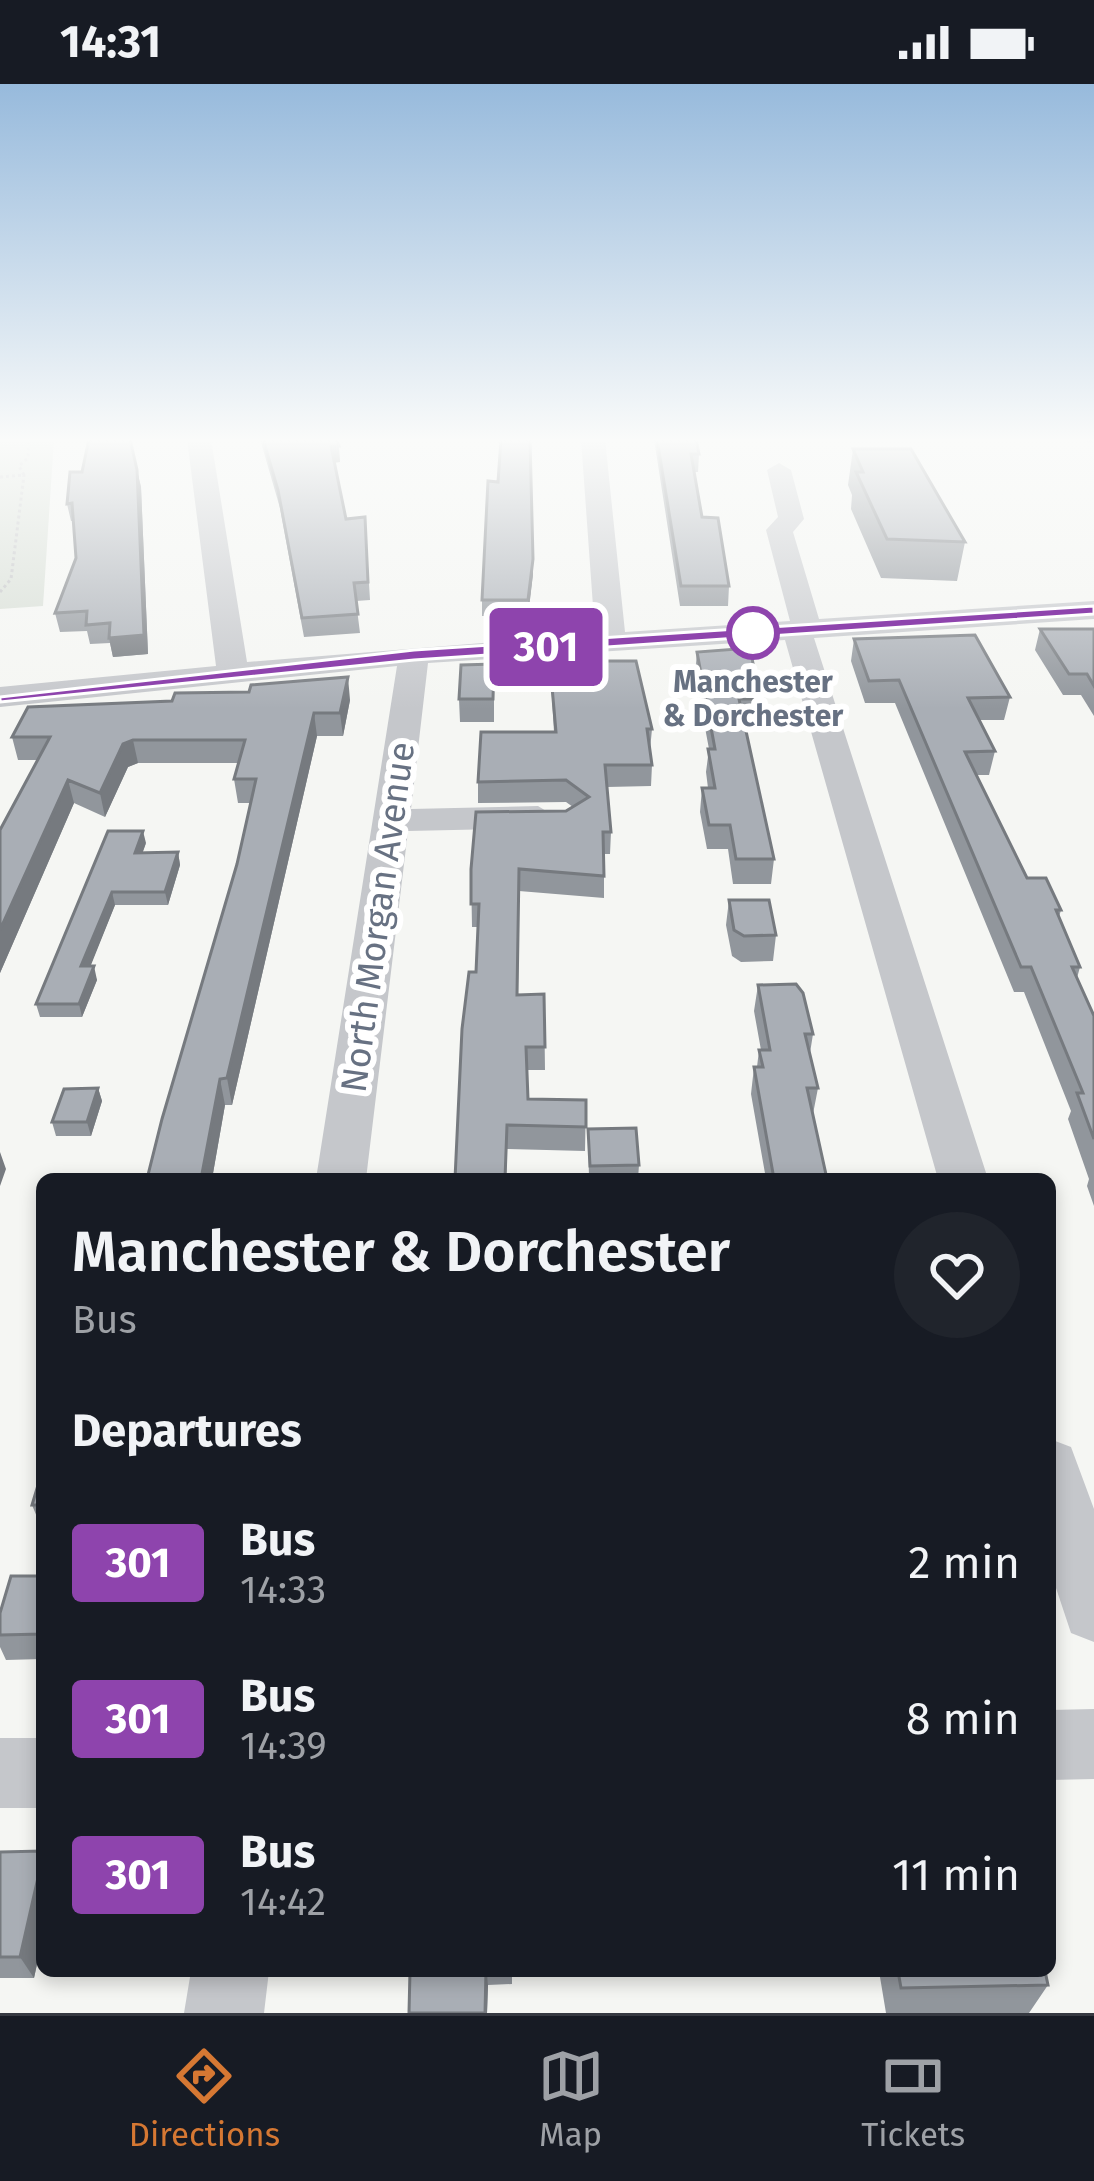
<!DOCTYPE html>
<style>
body{margin:0;font-family:"Fira Sans",sans-serif;background:#20242c;color:#f1f3f6;height:100vh;display:flex;flex-direction:column;font-size:45px;white-space:nowrap}
*{box-sizing:border-box;margin:0}
p{font-size:39px;color:#9ea1a6}
.icon{flex:none;width:66px;height:66px;fill:none;stroke:currentColor;stroke-width:2;stroke-linecap:round;stroke-linejoin:round}
.map{position:relative;flex:1;overflow:hidden}
.details{position:absolute;left:36px;top:1089px;width:1020px;height:804px;display:flex;flex-direction:column;background:#171b24;border-radius:18px;box-shadow:0 6px 18px #0003}
.details>*{flex:none}
.badge{padding:0 24px;border-radius:9px;font-size:42px;line-height:78px}
.map>.badge{position:absolute;translate:-50% -50%;box-shadow:0 0 0 6px #fff}
h2{padding:0 36px;font-size:45px;line-height:108px}
.round{display:grid;place-items:center;flex:none;width:126px;height:126px;border-radius:63px;background:#20242c}
.summary{display:flex;align-items:center;justify-content:space-between;height:204px;padding:0 36px}
h1{font-size:57px;font-weight:600;line-height:90px}
ul{padding:0;list-style:none}
li{display:flex;align-items:center;gap:36px;height:156px;padding:0 36px}
li div{flex:1}
li b{display:block;font-size:45px}
li em{font-style:normal}
li .badge{min-width:132px;font-weight:700;text-align:center}
.status{display:flex;justify-content:space-between;align-items:center;height:84px;padding:0 60px;background:#171b24;direction:ltr}
.status svg{height:33px;fill:currentColor}
.dock{display:flex;justify-content:space-around;align-items:center;height:168px;border-top:3px solid #363941;background:#171b24;font-size:33px;color:#9ea1a6}
.dock a{display:grid;justify-items:center;gap:6px}
.dock .active{color:#d67833}
.map>svg:first-child{display:block}
</style>
<div class="status"><b>14:31</b><svg viewBox="0 0 49 12"><path d="M0 12V9h3v3zM5 12V6h3v6zM10 12V3h3v9zM15 12V0h3v12zM26 1h20v11H26zM47 4h2v5h-2z"/></svg></div>
<div class="map">
<svg width="1094" height="1929" viewBox="0 0 1094 1929">
<rect width="100%" height="100%" fill="#f5f6f3"/>
<path fill="#d6ddd4" d="M 0,355 L 54,355 L 43,522 L 0,525 Z"/>
<g fill="none" stroke-linecap="round" stroke-linejoin="round">
<path stroke="#bebfc2" stroke-width="3" stroke-dasharray="3 3" stroke-linecap="butt" d="M 0,393 L 24,391 L 19,382 L 28,374 L 29,355
M 0,508 L 11,495 L 24,391"/>
<path fill="#c5c7cb" fill-rule="evenodd" d="M 187,355 L 211,355 L 247,578 L 595,550 L 581,355 L 605,355 L 625,548 L 790,537 L 766,446 L 778,433 L 767,386 L 779,379 L 791,386 L 804,435 L 793,448 L 819,535 L 1094,517 L 1094,535 L 814,554 L 988,1095 L 938,1095 L 785,556 L 428,579 L 411,725 L 538,722 L 556,733 L 538,744 L 408,747 L 366,1095 L 316,1095 L 397,582 L 0,623 L 0,603 L 216,582 Z
M 1050,1355 L 1071,1363 L 1094,1425 L 1094,1558 L 1071,1549 L 1050,1486 Z
M 1094,1625 L 1094,1695 L 1050,1696 L 1050,1626 Z
M 0,1654 L 42,1654 L 42,1724 L 0,1724 Z
M 191,1887 L 269,1887 L 264,1929 L 184,1929 Z"/>
<path stroke="#a3a7ad" stroke-width="6" stroke-dasharray="10 6" stroke-linecap="butt" d="M 1087,355 L 1094,356"/>
</g>
<path fill="#91969c" d="M 260,355 L 336,355 L 340,378 L 334,378 L 346,435 L 365,433 L 370,516 L 356,517 L 360,549 L 304,553 L 280,424 Z
M 654,355 L 696,355 L 699,370 L 698,388 L 694,388 L 702,433 L 729,502 L 728,522 L 680,522 Z
M 853,365 L 965,458 L 957,497 L 881,494 L 851,425 L 852,411 L 848,401 Z
M 133,372 L 141,403 L 148,570 L 113,573 L 110,559 L 90,560 L 87,547 L 60,548 L 55,529 L 76,474 L 74,437 L 71,437 L 67,420 L 82,388 Z
M 498,398 L 533,490 L 528,532 L 482,532 L 482,516 Z
M 1040,545 L 1094,545 L 1094,632 L 1081,611 L 1063,611 L 1035,566 Z
M 854,555 L 1010,613 L 1004,636 L 979,636 L 995,667 L 989,691 L 977,691 L 1027,794 L 1061,826 L 1059,833 L 1080,883 L 1077,894 L 1094,932 L 1094,1122 L 1087,1102 L 1089,1095 L 1068,1035 L 1071,1027 L 1024,908 L 1014,908 L 895,619 L 865,619 L 851,577 Z
M 697,568 L 760,615 L 758,638 L 744,638 L 774,775 L 771,800 L 733,800 L 728,765 L 707,765 L 700,728 L 702,704 L 708,704 L 706,688 L 709,665 L 695,590 Z
M 494,580 L 494,638 L 460,638 L 459,615 Z
M 550,580 L 652,645 L 650,666 L 652,681 L 651,702 L 607,703 L 611,748 L 610,770 L 604,770 L 604,814 L 519,807 L 518,911 L 544,910 L 545,986 L 527,986 L 528,1015 L 586,1016 L 585,1067 L 507,1065 L 506,1095 L 455,1095 L 476,888 L 478,843 L 472,843 L 471,785 L 573,723 L 566,718 L 478,719 L 478,698 L 554,648 Z
M 350,616 L 343,652 L 317,652 L 232,1021 L 225,1021 L 212,1095 L 147,1095 L 237,780 L 251,719 L 238,719 L 234,695 L 238,679 L 138,679 L 128,683 L 105,733 L 74,719 L 0,889 L 0,746 L 37,676 L 18,676 L 12,653 Z
M 146,759 L 142,769 L 178,768 L 180,781 L 168,821 L 115,821 L 90,882 L 97,896 L 82,933 L 40,933 L 36,920 Z
M 729,816 L 776,851 L 773,877 L 741,878 L 732,872 L 726,841 Z
M 758,901 L 813,950 L 810,969 L 818,1004 L 813,1030 L 827,1095 L 766,1095 L 751,1010 L 754,983 L 757,983 L 759,966 L 761,966 L 754,927 Z
M 98,1004 L 102,1017 L 91,1052 L 56,1052 L 52,1038 Z
M 588,1045 L 639,1081 L 638,1095 L 589,1095 Z
M 42,1388 L 42,1445 L 32,1421 Z
M 42,1492 L 42,1575 L 6,1576 L 0,1563 L 0,1529 Z
M 42,1767 L 42,1857 L 34,1894 L 0,1894 L 0,1768 Z
M 410,1887 L 512,1887 L 512,1900 L 488,1901 L 487,1929 L 409,1929 Z
M 879,1887 L 1045,1887 L 1048,1901 L 1029,1929 L 886,1929 Z"/>
<path fill="#767a7f" d="M 331,362 L 339,362 L 340,378 L 333,379 Z
M 137,386 L 141,403 L 148,570 L 113,573 L 109,554 Z
M 533,475 L 533,490 L 528,532 L 528,516 Z
M 348,593 L 350,616 L 343,652 L 340,629 Z
M 314,629 L 317,652 L 232,1021 L 227,994 Z
M 133,656 L 138,679 L 128,683 L 105,733 L 100,709 L 123,660 Z
M 68,696 L 74,719 L 0,889 L 0,846 Z
M 143,747 L 146,759 L 138,782 L 135,769 Z
M 178,768 L 180,781 L 168,821 L 165,808 Z
M 112,808 L 115,821 L 85,896 L 81,882 Z
M 94,882 L 97,896 L 82,933 L 79,920 Z
M 220,995 L 225,1021 L 212,1095 L 201,1095 Z
M 98,1004 L 102,1017 L 91,1052 L 87,1038 Z
M 0,1068 L 6,1085 L 0,1102 Z
M 42,1776 L 42,1857 L 34,1894 L 20,1873 Z
M 486,1887 L 488,1901 L 487,1929 L 485,1929 Z"/>
<path fill="#a9aeb5" stroke="#767a7f" stroke-width="3" d="M 89,355 L 130,355 L 137,386 L 144,551 L 109,554 L 110,539 L 86,541 L 87,527 L 55,529 L 76,474 L 72,419 L 67,420 L 70,388 L 82,388 Z
M 263,355 L 336,355 L 339,362 L 331,362 L 346,435 L 365,433 L 368,498 L 354,499 L 358,530 L 302,534 L 278,406 Z
M 501,355 L 530,355 L 533,475 L 528,516 L 482,516 L 488,397 L 498,398 Z
M 657,355 L 696,355 L 699,370 L 691,370 L 702,433 L 718,434 L 729,502 L 681,502 Z
M 853,365 L 911,365 L 965,458 L 887,455 L 856,388 L 863,388 Z
M 1040,545 L 1094,545 L 1094,602 L 1087,590 L 1069,590 Z
M 975,551 L 1010,613 L 968,614 L 995,667 L 965,668 L 1027,794 L 1046,794 L 1061,826 L 1056,826 L 1080,883 L 1072,883 L 1094,932 L 1094,1055 L 1077,1009 L 1083,1009 L 1031,883 L 1021,883 L 899,596 L 869,597 L 854,555 Z
M 750,564 L 760,615 L 739,615 L 774,775 L 736,775 L 730,741 L 709,741 L 702,704 L 715,704 L 708,665 L 715,665 L 697,568 Z
M 581,577 L 636,577 L 652,645 L 647,645 L 652,681 L 605,681 L 611,748 L 603,748 L 604,792 L 519,785 L 517,911 L 544,910 L 545,963 L 526,963 L 528,1015 L 586,1016 L 586,1043 L 507,1041 L 505,1095 L 455,1095 L 462,945 L 469,888 L 476,888 L 479,820 L 471,820 L 471,785 L 476,728 L 566,727 L 589,713 L 566,696 L 478,698 L 481,648 L 556,648 L 550,580 Z
M 494,580 L 493,615 L 459,615 L 461,581 Z
M 348,593 L 340,629 L 314,629 L 227,994 L 220,995 L 201,1095 L 147,1095 L 162,1035 L 237,780 L 256,695 L 234,695 L 245,656 L 133,656 L 123,660 L 100,709 L 68,696 L 0,846 L 0,746 L 50,653 L 12,653 L 28,623 L 172,617 L 175,609 L 249,608 L 251,601 Z
M 108,747 L 143,747 L 135,769 L 178,768 L 165,808 L 112,808 L 81,882 L 94,882 L 79,920 L 36,920 Z
M 729,816 L 769,816 L 776,851 L 744,852 L 734,846 Z
M 796,900 L 803,909 L 813,950 L 805,950 L 818,1004 L 807,1004 L 827,1095 L 774,1095 L 754,983 L 763,983 L 759,966 L 770,966 L 758,901 Z
M 98,1004 L 87,1038 L 52,1038 L 64,1005 Z
M 636,1044 L 639,1081 L 590,1082 L 588,1045 Z
M 42,1388 L 42,1421 L 32,1421 Z
M 11,1492 L 42,1492 L 42,1550 L 0,1551 L 0,1529 Z
M 42,1767 L 42,1776 L 20,1873 L 0,1873 L 0,1768 Z
M 410,1887 L 486,1887 L 485,1929 L 409,1929 Z
M 898,1887 L 1045,1887 L 1048,1901 L 901,1904 Z"/>
<linearGradient id="sky" x2="0" y2="1"><stop stop-color="#97badc"/><stop offset="0.57" stop-color="#fafbfa"/><stop offset="1" stop-color="#fafbfa" stop-opacity="0"/></linearGradient>
<rect width="1094" height="625" fill="url(#sky)"/>
<path fill="#8e44ad" stroke="#fff" stroke-width="3" d="M 1094,522 L 1094,530 L 414,576 L 0,618 L 0,613 L 414,566 Z"/>
<circle fill="#fff" stroke="#8e44ad" stroke-width="6" cx="753" cy="549" r="24"/>
<g text-anchor="middle" stroke-width="12" stroke-linejoin="round" paint-order="stroke">
<g font-size="30" font-weight="bold" fill="#677182" stroke="#fff">
<text x="753" y="608">Manchester<tspan x="753" dy="34">&amp; Dorchester</tspan></text>
</g>
<g font-size="36" fill="#677182" stroke="#fff">
<text transform="translate(377 833) rotate(-82)" y="13">North Morgan Avenue</text>
</g>
</g>
</svg>
<b class="badge" style="left:546px;top:563px;background:#8e44ad;color:#fff">301</b>
<section class="details">
<div class="summary"><div><h1>Manchester &amp; Dorchester</h1><p>Bus</p></div><a class="round"><svg class="icon" aria-label="heart" viewBox="0 0 24 24"><path d="M12 20l-8-8c-3-5 5-10 8-4 3-6 11-1 8 4z"/></svg></a></div>
<h2>Departures</h2>
<ul>
<li><span class="badge" style="background:#8e44ad;color:#fff">301</span><div><b>Bus</b><p>14:33</p></div><em>2 min</em></li>
<li><span class="badge" style="background:#8e44ad;color:#fff">301</span><div><b>Bus</b><p>14:39</p></div><em>8 min</em></li>
<li><span class="badge" style="background:#8e44ad;color:#fff">301</span><div><b>Bus</b><p>14:42</p></div><em>11 min</em></li>
</ul>
</section>
</div>
<nav class="dock">
<a class="active"><svg class="icon" aria-label="directions" viewBox="0 0 24 24"><path d="M12 3l9 9-9 9-9-9zM9 14v-3h6M13 9l2 2-2 2"/></svg>Directions</a>
<a><svg class="icon" aria-label="map" viewBox="0 0 24 24"><path d="M3 6l6-2 6 2 6-2v14l-6 2-6-2-6 2zM9 4v14M15 6v14"/></svg>Map</a>
<a><svg class="icon" aria-label="tickets" viewBox="0 0 24 24"><path d="M3 7h18v10H3zM15 7v10"/></svg>Tickets</a>
</nav>
